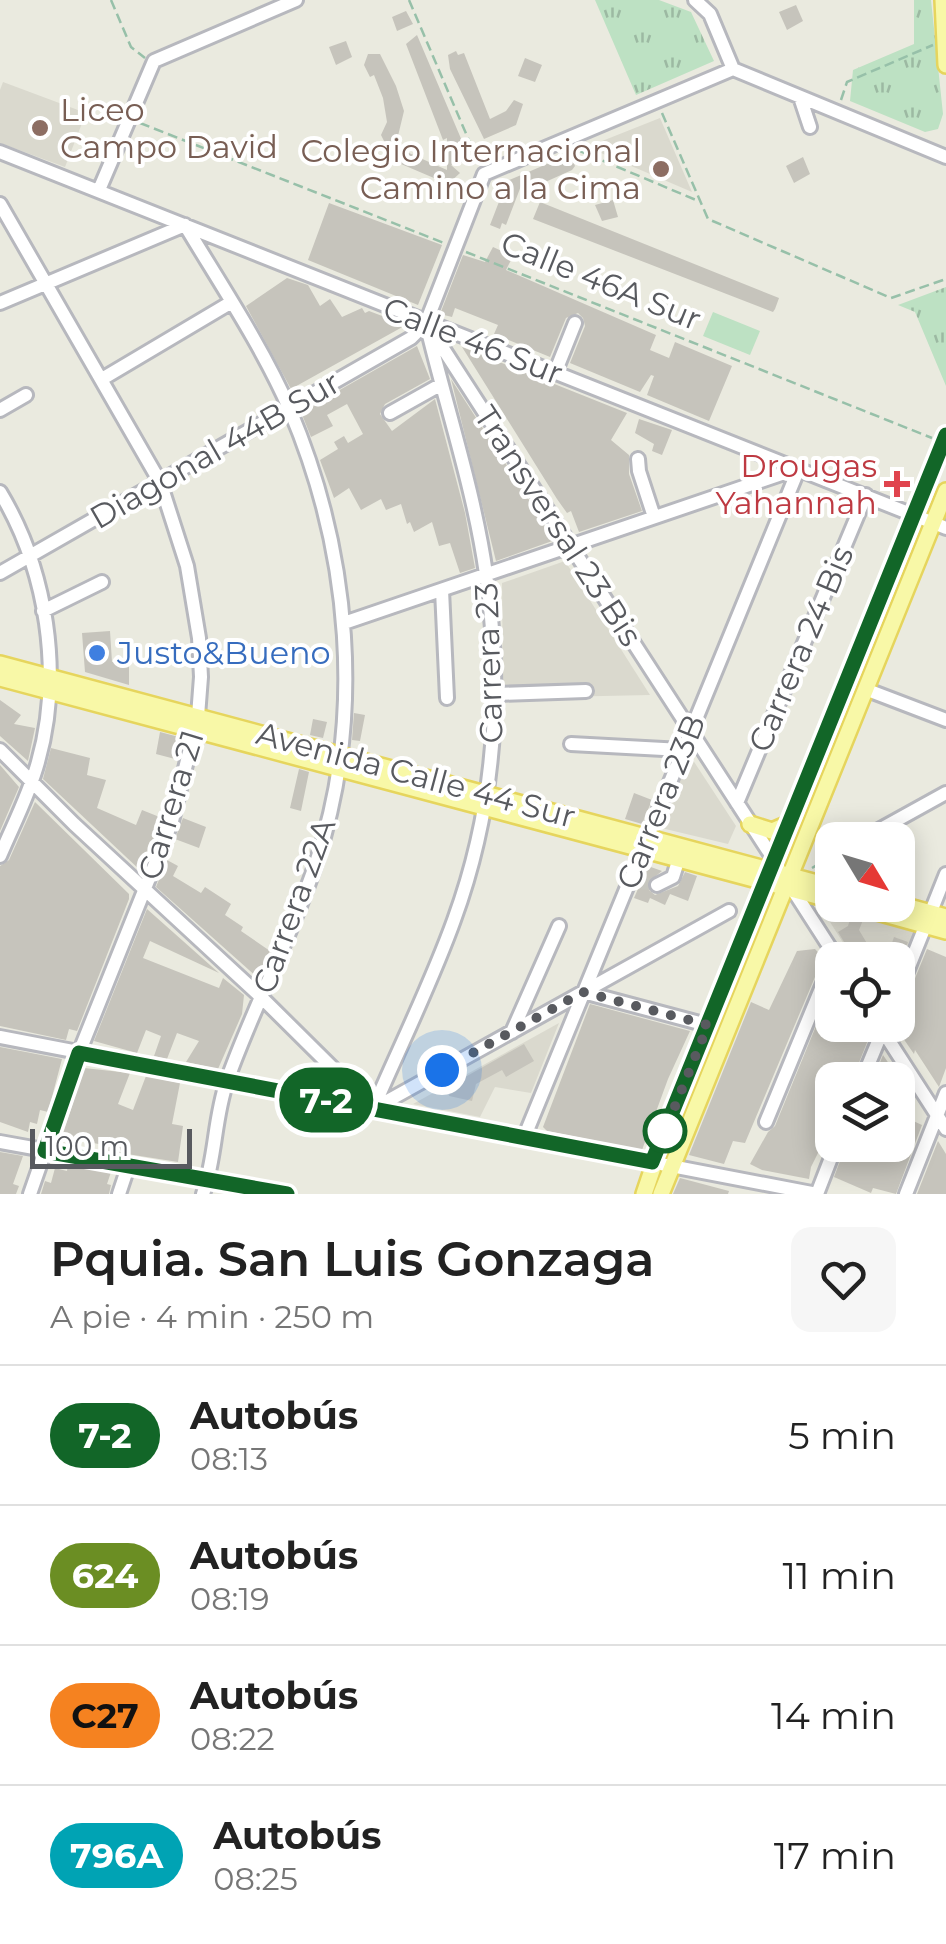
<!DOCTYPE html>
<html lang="es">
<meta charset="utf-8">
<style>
body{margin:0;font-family:Montserrat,sans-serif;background:#f6f6f6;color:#222;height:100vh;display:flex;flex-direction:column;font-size:38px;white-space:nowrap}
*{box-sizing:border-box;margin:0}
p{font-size:32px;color:#767676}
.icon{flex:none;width:55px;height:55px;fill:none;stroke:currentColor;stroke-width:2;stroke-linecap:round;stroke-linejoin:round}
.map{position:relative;height:1194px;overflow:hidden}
.drawer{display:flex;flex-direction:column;background:#fff;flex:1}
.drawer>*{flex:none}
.badge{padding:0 20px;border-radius:32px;font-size:35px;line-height:65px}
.needle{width:65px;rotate:128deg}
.tools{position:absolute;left:815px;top:822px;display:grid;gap:20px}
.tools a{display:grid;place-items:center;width:100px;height:100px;border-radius:20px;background:#fff;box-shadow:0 5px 25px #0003;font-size:50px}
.scale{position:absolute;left:30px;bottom:25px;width:162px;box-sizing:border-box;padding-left:10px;border:5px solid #585a5f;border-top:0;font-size:28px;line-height:35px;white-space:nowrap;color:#585a5f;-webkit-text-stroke:8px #fff;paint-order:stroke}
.you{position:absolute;width:50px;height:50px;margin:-25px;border:8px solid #fff;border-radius:50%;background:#1a73e8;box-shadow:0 0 0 15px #1a73e833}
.map>.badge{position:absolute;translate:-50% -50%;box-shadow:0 0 0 5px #fff}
.round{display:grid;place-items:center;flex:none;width:105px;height:105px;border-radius:20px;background:#f6f6f6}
.head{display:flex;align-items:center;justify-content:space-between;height:170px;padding:0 50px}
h1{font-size:48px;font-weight:600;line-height:75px}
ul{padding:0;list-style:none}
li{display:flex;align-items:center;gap:30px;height:140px;padding:0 50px;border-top:2px solid #e0e0e0}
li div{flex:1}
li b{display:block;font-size:38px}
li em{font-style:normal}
li .badge{min-width:110px;font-weight:700;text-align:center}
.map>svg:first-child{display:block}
</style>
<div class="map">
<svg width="946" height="1194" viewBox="0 0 946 1194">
<defs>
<pattern id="grass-tufts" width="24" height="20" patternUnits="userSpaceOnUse" patternTransform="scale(2.5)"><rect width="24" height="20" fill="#bde1c3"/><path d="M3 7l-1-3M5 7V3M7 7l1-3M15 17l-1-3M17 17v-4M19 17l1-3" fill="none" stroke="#9cb9a2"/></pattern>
</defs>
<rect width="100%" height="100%" fill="#eaeadf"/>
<path fill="#dad9ce" d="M 3,82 L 86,113 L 65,167 L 0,143 L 0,90 Z
M 660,118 L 692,192 L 587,147 Z
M 565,561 L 650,695 L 503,698 L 502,583 Z
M 687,751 L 736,826 L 728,844 L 657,827 Z
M 837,908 L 918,930 L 898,984 L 898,960 L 854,960 L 830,922 Z
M 559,1023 L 531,1093 L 495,1087 L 480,1117 L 413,1104 Z"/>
<path fill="url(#grass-tufts)" d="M 595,0 L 659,0 L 691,12 L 714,61 L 636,95 Z
M 914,0 L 931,0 L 943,114 L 938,129 L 925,132 L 850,101 L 853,70 L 914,44 Z
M 946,287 L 946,386 L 915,312 L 898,305 Z
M 761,906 L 768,909 L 677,1136 L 669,1133 Z"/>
<path fill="#bde1c3" d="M 713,312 L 760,331 L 750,355 L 703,336 Z"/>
<path fill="#c6c4bc" d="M 796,5 L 803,21 L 787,30 L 779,12 Z
M 406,11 L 413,24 L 397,31 L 392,17 Z
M 417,35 L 465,148 L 464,162 L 451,165 L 460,173 L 448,184 L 394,161 L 381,135 L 387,122 L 383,98 L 374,75 L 370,77 L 364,65 L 368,54 L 380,54 L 396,86 L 404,111 L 397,140 L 400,149 L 447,170 L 447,138 L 443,140 L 406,44 Z
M 346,41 L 352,57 L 336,65 L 329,47 Z
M 456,51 L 458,55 L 464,53 L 490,119 L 506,111 L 514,100 L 523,104 L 516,125 L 484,139 L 450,69 L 448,55 Z
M 525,58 L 542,65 L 535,82 L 518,76 Z
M 570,154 L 575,166 L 572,170 L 532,188 L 526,173 Z
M 803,157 L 810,174 L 794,183 L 786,166 Z
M 526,173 L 506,225 L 502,223 L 500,229 L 490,225 L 507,181 Z
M 613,200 L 618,217 L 602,221 L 595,205 Z
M 540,202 L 779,298 L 775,309 L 773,312 L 533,219 Z
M 329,203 L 442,245 L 418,305 L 308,260 Z
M 493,247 L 513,256 L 506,270 L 656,335 L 650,350 L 669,358 L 675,342 L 732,366 L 709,421 L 647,395 L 654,376 L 651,375 L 640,392 L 570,363 L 585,326 L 583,318 L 578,313 L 566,318 L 550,357 L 494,334 L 498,325 L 455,308 L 452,317 L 440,314 L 463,255 L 485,262 Z
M 287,278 L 308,285 L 320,306 L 330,299 L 342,317 L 362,308 L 365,313 L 369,311 L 406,325 L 291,389 L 246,306 Z
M 417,346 L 430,379 L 385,404 L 380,414 L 392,431 L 435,399 L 465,513 L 475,568 L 460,573 L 450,543 L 439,546 L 432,522 L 414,532 L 410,522 L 407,524 L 401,504 L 386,510 L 381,499 L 361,510 L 349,488 L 334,498 L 320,460 L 338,449 L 334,442 L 344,436 L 348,443 L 363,434 L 347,404 L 327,415 L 333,426 L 311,437 L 301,412 Z
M 462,347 L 627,413 L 611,440 L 629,455 L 629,474 L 642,511 L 579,532 L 571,511 L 567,513 L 557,499 Z
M 451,379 L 555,540 L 496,561 Z
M 639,419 L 672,430 L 662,455 L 652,451 L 654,444 L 635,433 Z
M 110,631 L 112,662 L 129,662 L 129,685 L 85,672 L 82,633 Z
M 0,700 L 21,715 L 14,724 L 35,728 L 28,761 L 0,736 Z
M 354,713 L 365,715 L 360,741 L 352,740 Z
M 313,719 L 327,722 L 323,738 L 310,735 Z
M 160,732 L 179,737 L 175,759 L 156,754 Z
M 51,748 L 90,758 L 87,775 L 106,780 L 97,808 L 136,825 L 142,810 L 162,818 L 141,871 L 43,779 Z
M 0,765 L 19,787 L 0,831 Z
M 299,769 L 309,772 L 301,811 L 290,808 Z
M 634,793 L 652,800 L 642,824 L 625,819 Z
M 35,802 L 129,894 L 129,899 L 77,1031 L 69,1029 L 66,1040 L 0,1026 L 0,866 L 9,860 Z
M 183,818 L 206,827 L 199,848 L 175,839 Z
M 167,860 L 178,866 L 173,876 L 201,893 L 205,887 L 231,904 L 225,915 L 243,927 L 241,931 L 270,951 L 258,978 L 156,887 Z
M 648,866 L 662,871 L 647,883 L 649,890 L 655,895 L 678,886 L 685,872 L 697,876 L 688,901 L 670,894 L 665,905 L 650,898 L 648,903 L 634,898 Z
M 147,909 L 219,973 L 150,941 L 143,958 L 219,988 L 223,978 L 244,995 L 242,1014 L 218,1069 L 186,1062 L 199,1041 L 177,1033 L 167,1059 L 154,1056 L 161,1036 L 146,1030 L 137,1053 L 94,1041 Z
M 851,916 L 863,920 L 859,930 L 877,960 L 855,960 L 838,932 L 848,926 Z
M 894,937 L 908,942 L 899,966 L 898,960 L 886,960 Z
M 815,949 L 823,958 L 745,1143 L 733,1141 L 724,1164 L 689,1155 L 751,1002 L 769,1010 L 797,951 Z
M 927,949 L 946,957 L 946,1068 L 939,1087 L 915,1050 L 914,1054 L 894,1025 L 898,1025 L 898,1004 L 907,998 Z
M 832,987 L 832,1025 L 864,1025 L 870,1035 L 852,1080 L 832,1080 L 832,1125 L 811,1167 L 809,1179 L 762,1170 L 750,1164 L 768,1132 L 775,1126 Z
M 590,1004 L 690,1031 L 668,1079 L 642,1150 L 547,1131 L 543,1127 Z
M 524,1044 L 534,1061 L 506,1077 L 502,1070 L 476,1084 L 472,1101 L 449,1096 L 451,1085 Z
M 0,1047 L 62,1059 L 48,1112 L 40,1110 L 37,1124 L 30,1122 L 28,1132 L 0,1122 Z
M 883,1055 L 907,1090 L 898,1104 L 898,1080 L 873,1080 Z
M 84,1068 L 130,1073 L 118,1104 L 133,1110 L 146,1076 L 180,1083 L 172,1124 L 183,1126 L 178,1162 L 108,1151 L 109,1146 L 62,1137 Z
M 898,1114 L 922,1125 L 896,1194 L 873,1188 L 871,1193 L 834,1177 L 846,1145 L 898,1145 Z
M 938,1141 L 946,1154 L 946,1194 L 917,1194 Z
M 0,1152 L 23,1156 L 13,1184 L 19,1186 L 16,1194 L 0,1194 Z
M 68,1164 L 111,1172 L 107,1184 L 111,1185 L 109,1194 L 41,1194 L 45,1181 L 51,1183 L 55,1168 L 67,1171 Z
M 680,1178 L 729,1191 L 728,1194 L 673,1194 Z"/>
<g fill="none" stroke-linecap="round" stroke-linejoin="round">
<path stroke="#c6c6bf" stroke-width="12" stroke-dasharray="12 6" stroke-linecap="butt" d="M 641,883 L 657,885"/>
<defs>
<path id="minor" d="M 695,0 L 710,14 L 733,69 L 946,157
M 800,97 L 810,127
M 0,152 L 946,528
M 99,190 L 154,61 L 296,0
M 0,204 L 160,482 L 187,566 L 199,638 L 201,677 L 198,716 L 172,821 L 79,1053 L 30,1194
M 0,303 L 185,225 C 221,285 262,346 290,410 C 350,552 365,717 316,863 C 291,938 253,1007 227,1081 C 214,1118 216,1157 203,1194
M 433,333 L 778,866
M 555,373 L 575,323
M 102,379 L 230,303
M 0,410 L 26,395
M 390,413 L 440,385
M 638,459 L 639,471 L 654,517
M 0,492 C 47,570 63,674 38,762 C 29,795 13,825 0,856
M 0,573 L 411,338 L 426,323 L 484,174 L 733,69
M 442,590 L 447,698
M 43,611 L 102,582
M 344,623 L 799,468
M 865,689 L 946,720
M 497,694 L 586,691
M 571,744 L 682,750
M 0,750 L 74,824 L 259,995 L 372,1107
M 737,803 L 866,495
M 861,840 L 946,793
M 657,885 L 673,877 L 679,858
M 791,887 L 838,960
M 583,992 L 707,1025
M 898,994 L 946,874
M 879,1025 L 946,1129
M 512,1032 L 559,926
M 0,1037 L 817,1194
M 862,1080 L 884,1027
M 373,1109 C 400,1046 431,984 454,920 C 495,808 503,692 486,574 C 474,489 446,407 426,323
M 373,1109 L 729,911
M 766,1122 L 832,962
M 524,1138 L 799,468
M 0,1142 L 287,1194
M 119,1194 L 129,1164
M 817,1194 L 836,1145
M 906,1194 L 946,1093"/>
<path id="major" d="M 943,0 L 946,65
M 0,664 L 832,887
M 0,678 L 832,900
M 750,824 L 772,831 L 788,824
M 898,904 L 946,917
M 852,905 L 946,931
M 644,1194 L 666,1129 L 946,435
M 661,1194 L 946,491"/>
</defs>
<use href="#minor" stroke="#b7b8be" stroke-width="18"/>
<use href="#major" stroke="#e6d55d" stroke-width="20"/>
<path stroke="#97c0a9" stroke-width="2.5" stroke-dasharray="10 5" stroke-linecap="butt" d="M 111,0 L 131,47 L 145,58
M 409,0 L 479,164
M 841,100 L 847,82 L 933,45
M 662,113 L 708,219 L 891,298 L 946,279
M 140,123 L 444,243
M 575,149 L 696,200
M 466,252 L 932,438
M 812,868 L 832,856"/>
<use href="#minor" stroke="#fff" stroke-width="12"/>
<use href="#major" stroke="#f8f8a7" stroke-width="15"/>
</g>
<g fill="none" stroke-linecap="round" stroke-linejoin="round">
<defs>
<path id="line" d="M 287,1194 L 45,1151 L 79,1053 L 652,1162 L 946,435"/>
</defs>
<use href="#line" stroke="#fff" stroke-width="22"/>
<use href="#line" stroke="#126628" stroke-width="15"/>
<path stroke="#585a5f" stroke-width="10" stroke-dasharray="0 18" d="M 442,1070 L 583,992 L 708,1025 L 665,1131"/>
</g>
<g fill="#8d6e63" stroke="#fff" stroke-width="4">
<circle cx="40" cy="128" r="10"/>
<circle cx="661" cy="169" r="10"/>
</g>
<path fill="#e0444e" stroke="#fff" stroke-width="4" d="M892 469h10v10h10v10h-10v10h-10v-10h-10v-10h10z"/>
<circle fill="#3f7fe0" stroke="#fff" stroke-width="4" cx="97" cy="653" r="10"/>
<circle fill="#fff" stroke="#126628" stroke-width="5" cx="665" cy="1131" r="20"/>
<g text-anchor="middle" stroke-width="8" stroke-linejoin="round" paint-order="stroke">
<g font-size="32" fill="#785e54" stroke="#fff" text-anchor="start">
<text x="60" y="121">Liceo<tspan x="60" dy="37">Campo David</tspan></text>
<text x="641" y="162" text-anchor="end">Colegio Internacional<tspan x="641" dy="37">Camino a la Cima</tspan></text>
</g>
<g font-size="32" fill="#585a5f" stroke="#fff">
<text transform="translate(601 281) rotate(22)" y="11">Calle 46A Sur</text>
<text transform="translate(473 341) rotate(21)" y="11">Calle 46 Sur</text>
<text transform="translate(215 450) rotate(-30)" y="11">Diagonal 44B Sur</text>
<text transform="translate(558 526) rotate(57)" y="11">Transversal 23 Bis</text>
<text transform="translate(801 649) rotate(-67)" y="11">Carrera 24 Bis</text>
<text transform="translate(489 663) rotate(-92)" y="11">Carrera 23</text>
<text transform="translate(416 775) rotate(15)" y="11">Avenida Calle 44 Sur</text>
<text transform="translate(661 802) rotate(-68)" y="11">Carrera 23B</text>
<text transform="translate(171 805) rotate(-73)" y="11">Carrera 21</text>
<text transform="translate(294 906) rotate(-70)" y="11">Carrera 22A</text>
</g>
<g font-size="32" fill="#be3a42" stroke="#fff" text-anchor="end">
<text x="877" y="477">Drougas<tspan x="877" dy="37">Yahannah</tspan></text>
</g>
<g font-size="32" fill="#366cbe" stroke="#fff" text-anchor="start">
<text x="117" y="664">Justo&amp;Bueno</text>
</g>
</g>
</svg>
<div class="tools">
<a><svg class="needle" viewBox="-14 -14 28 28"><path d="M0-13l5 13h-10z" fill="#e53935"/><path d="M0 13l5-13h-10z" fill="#767676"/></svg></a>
<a><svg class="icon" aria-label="locate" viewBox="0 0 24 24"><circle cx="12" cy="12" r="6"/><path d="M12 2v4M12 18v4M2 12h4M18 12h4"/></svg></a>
<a><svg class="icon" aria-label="layers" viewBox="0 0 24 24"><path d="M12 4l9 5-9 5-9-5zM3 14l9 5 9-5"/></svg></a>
</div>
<div class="scale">100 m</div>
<div class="you" style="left:442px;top:1070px"></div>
<b class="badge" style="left:326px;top:1100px;background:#126628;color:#fff">7-2</b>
</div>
<section class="drawer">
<div class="head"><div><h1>Pquia. San Luis Gonzaga</h1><p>A pie · 4 min · 250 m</p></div><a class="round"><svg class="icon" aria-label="heart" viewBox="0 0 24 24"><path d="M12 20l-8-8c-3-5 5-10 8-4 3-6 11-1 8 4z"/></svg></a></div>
<ul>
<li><span class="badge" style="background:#126628;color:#fff">7-2</span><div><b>Autobús</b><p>08:13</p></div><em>5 min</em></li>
<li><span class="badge" style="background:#6b8e23;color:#fff">624</span><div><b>Autobús</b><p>08:19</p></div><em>11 min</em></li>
<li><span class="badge" style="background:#f58220;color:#111">C27</span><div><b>Autobús</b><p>08:22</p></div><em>14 min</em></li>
<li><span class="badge" style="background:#00a3b4;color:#fff">796A</span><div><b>Autobús</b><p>08:25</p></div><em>17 min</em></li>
</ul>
</section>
